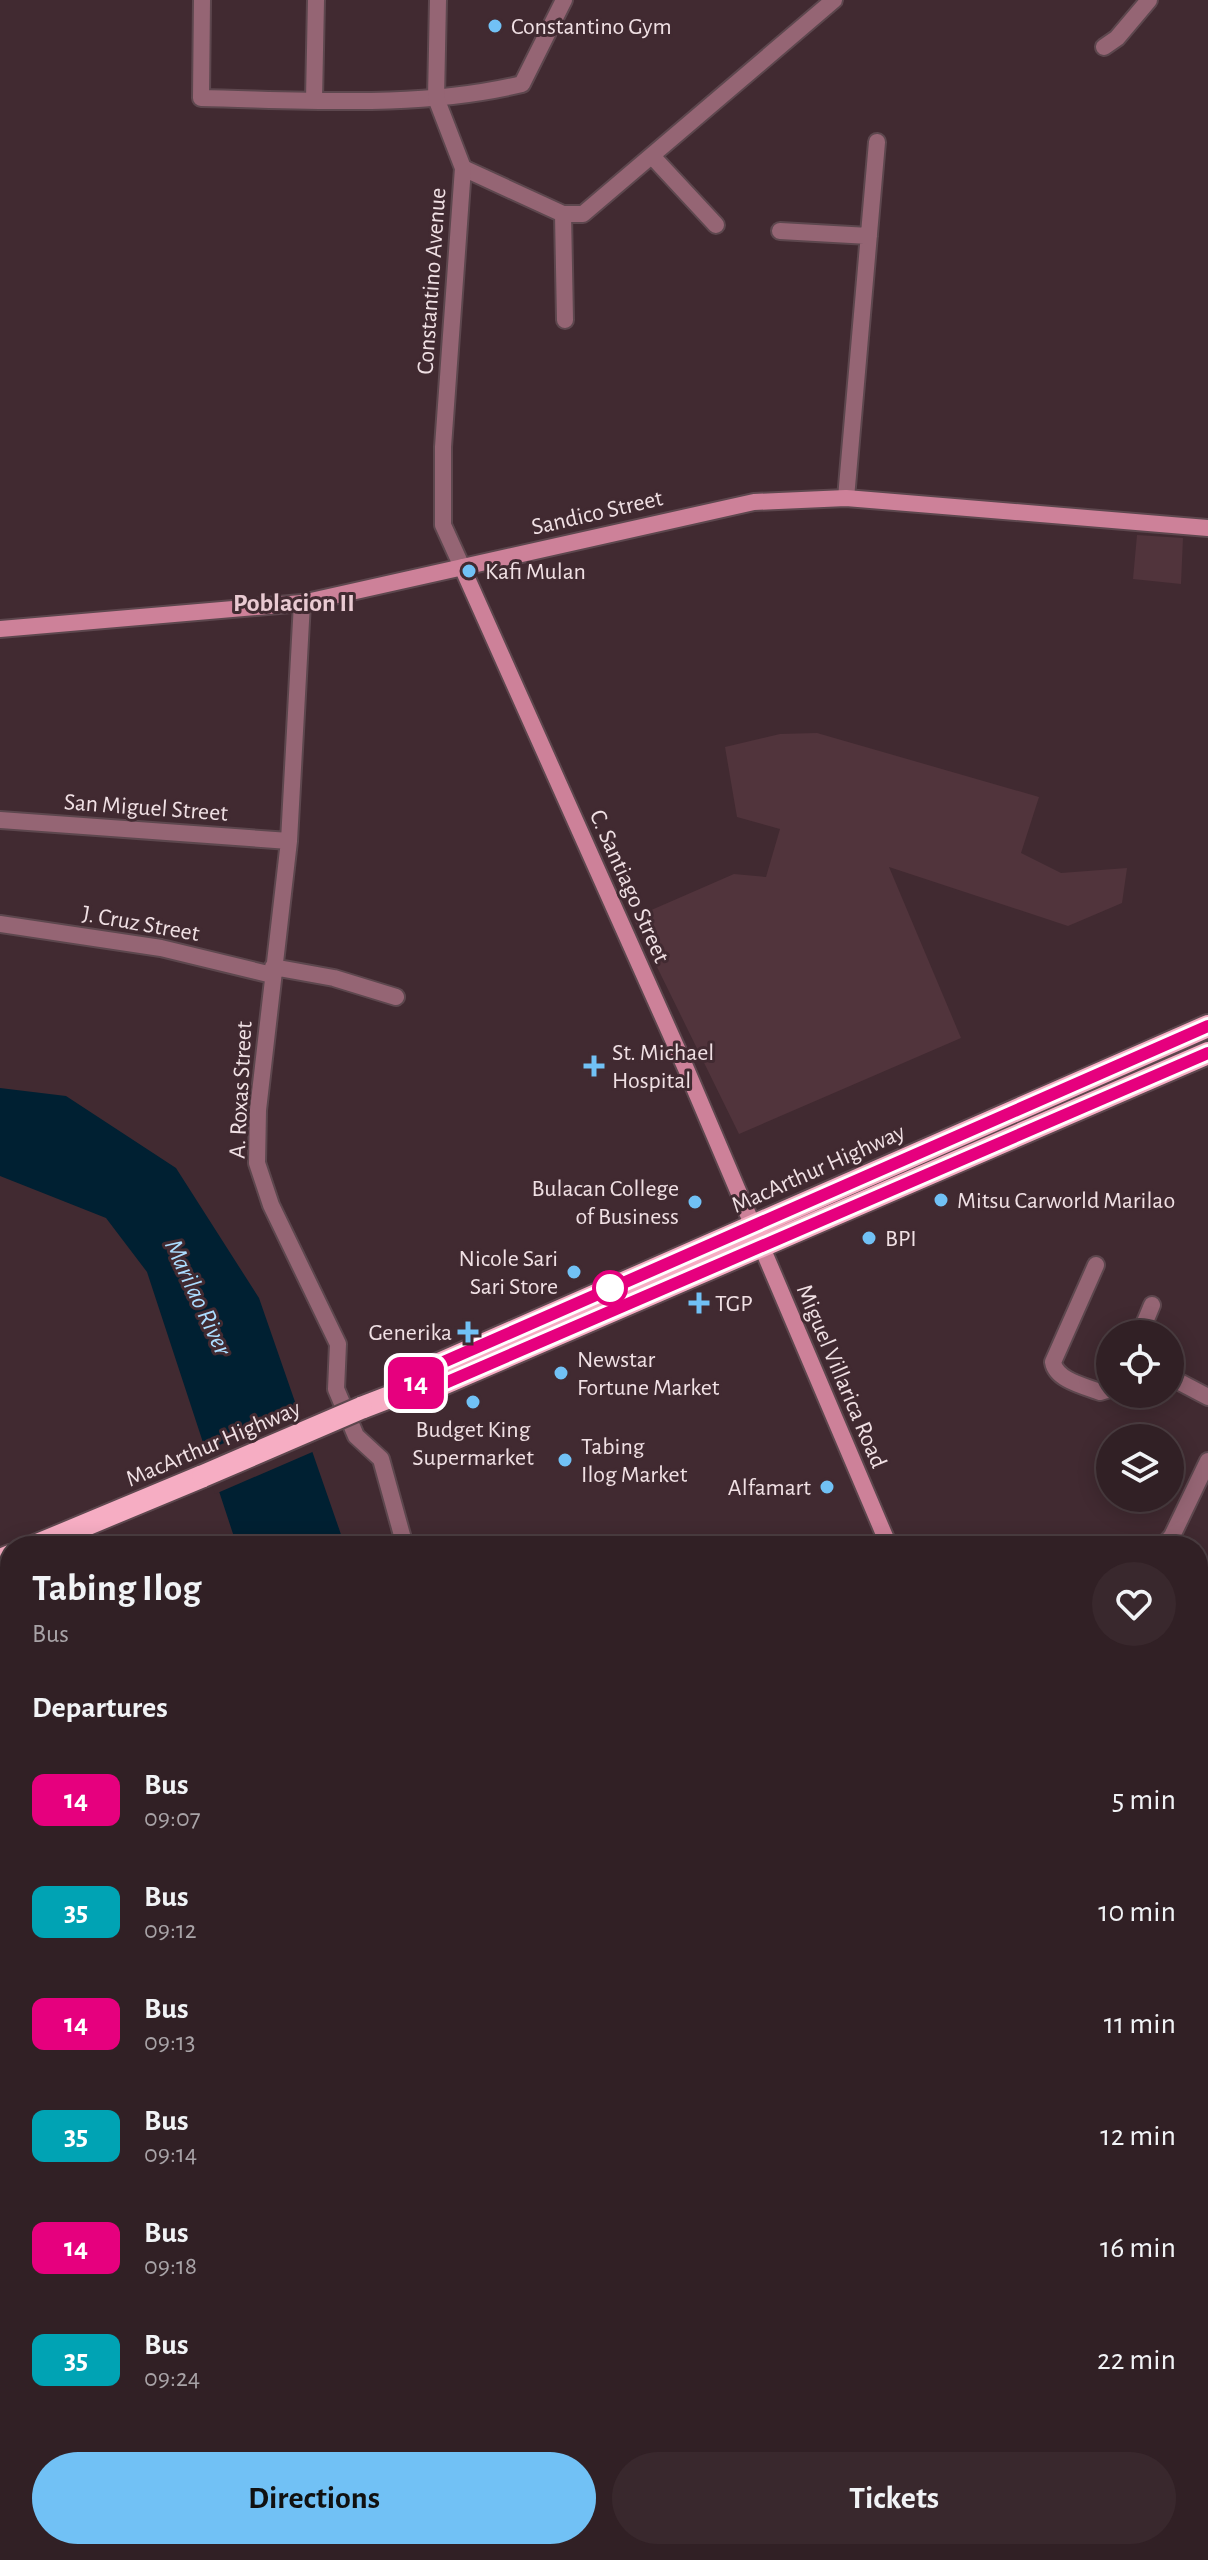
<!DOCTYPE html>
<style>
body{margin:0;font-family:"Alegreya Sans",sans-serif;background:#39282d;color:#f1f3f6;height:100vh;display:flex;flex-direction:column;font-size:30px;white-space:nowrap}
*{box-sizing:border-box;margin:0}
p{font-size:26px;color:#a8a3a7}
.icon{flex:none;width:44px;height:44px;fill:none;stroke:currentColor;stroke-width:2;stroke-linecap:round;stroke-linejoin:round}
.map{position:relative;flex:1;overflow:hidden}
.sheet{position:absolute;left:0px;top:1536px;width:1208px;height:1024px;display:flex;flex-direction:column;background:#312025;border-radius:32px 32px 0 0;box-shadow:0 4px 20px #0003,0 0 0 2px #4c3e42}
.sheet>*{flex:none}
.badge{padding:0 16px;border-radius:12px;font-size:28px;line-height:52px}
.buttons{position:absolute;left:1096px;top:1320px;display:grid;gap:16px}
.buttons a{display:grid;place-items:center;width:88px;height:88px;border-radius:50%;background:#312025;box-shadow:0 4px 20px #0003,0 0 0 2px #4c3e42;font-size:40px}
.map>.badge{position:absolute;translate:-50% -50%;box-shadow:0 0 0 4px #fff}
h2{padding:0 32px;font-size:30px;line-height:72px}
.round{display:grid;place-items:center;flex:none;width:84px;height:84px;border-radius:42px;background:#39282d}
.overview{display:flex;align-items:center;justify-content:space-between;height:136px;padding:0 32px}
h1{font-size:38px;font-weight:700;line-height:60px}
.button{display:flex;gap:16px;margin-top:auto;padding:16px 32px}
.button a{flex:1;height:92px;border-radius:48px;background:#71c1f5;color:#111;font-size:32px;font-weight:700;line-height:92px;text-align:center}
.button a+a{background:#39282d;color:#f1f3f6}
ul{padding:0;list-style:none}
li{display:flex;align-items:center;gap:24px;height:112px;padding:0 32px}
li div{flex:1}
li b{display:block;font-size:30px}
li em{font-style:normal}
li .badge{min-width:88px;font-weight:700;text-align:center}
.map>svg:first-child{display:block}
</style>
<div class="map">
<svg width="1208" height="2560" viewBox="0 0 1208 2560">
<rect width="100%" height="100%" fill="#412a31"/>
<path fill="#51343c" d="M 1137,535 L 1183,538 L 1181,584 L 1133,579 Z
M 817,733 L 1039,797 L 1021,853 L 1061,873 L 1127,868 L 1122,903 L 1068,926 L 889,867 L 961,1038 L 739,1134 L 633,918 L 734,874 L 766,877 L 780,829 L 737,817 L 725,747 L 780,734 Z"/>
<path fill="#002032" d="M 0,1088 L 66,1096 L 176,1168 L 259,1298 L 345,1546 L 237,1546 L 147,1272 L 106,1218 L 0,1176 Z
M 1198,2399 L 1208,2406 L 1208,2535 L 1198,2525 Z"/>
<path fill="#412a31" d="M 303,1409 L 317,1450 L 215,1494 L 201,1453 Z"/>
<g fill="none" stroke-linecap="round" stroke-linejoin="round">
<defs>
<path id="minor" d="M 202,0 L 201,98 C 307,100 418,109 522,84 L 564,0
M 1104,47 L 1117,38 L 1149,0
M 314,100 L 316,0
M 652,156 L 716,225
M 463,168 L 563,214
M 780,231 L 869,236
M 565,320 L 563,214 L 583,214 L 834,0
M 846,498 L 877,142
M 302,603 L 289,841 L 258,1110 L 257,1163 L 271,1205 L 338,1344 L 336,1389 L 356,1436 L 381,1459 L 405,1546
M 0,820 L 289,841
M 0,924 L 161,948 L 272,975
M 273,967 L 334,978 L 396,997
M 1096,1265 L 1053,1362 C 1056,1380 1084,1386 1100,1392 L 1110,1389
M 1140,1334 L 1152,1305
M 1170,1377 L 1208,1397
M 1163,1546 L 1172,1536 L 1208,1461
M 1204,1571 L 1208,1574
M 1201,1639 L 1200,1657 L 1208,1665
M 1198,1713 L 1208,1713
M 1198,2342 L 1208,2323
M 770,2550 L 776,2560
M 1197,2550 L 1206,2560
M 0,2552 L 17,2560
M 944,2560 L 955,2550"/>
<path id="tertiary" d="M 438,0 L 436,98 L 463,168 L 443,447 L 443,525 L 462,567"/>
<path id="secondary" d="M 462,567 L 687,1071 L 889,1546
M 0,629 L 302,603 L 754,502 L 846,498 L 1208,528
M 1198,2356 L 1208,2362"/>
<path id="trunk" d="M 413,1388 L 423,1371 L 1208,1026
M 361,1408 L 413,1388 L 429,1390 L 1208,1053
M 35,1546 L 203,1476
M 0,1560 L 10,1556"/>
</defs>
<use href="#minor" stroke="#5d474e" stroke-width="20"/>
<use href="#tertiary" stroke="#5d474e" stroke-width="20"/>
<use href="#secondary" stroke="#5d474e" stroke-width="20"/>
<use href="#trunk" stroke="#5d474e" stroke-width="26"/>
<use href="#minor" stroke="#956574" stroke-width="16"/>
<use href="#tertiary" stroke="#956574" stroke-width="16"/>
<use href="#secondary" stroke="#cd8199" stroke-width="16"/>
<use href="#trunk" stroke="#f6adc3" stroke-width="22"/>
<defs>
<path id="trunk-bridge" d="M 203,1476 L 361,1408"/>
</defs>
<use href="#trunk-bridge" stroke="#5d474e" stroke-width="26" stroke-linecap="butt"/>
<use href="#trunk-bridge" stroke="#f6adc3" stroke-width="22"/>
</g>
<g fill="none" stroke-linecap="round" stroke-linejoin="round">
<defs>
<path id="line" d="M 1208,1026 L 423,1371 L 413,1388 L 429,1390 L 1208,1053"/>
</defs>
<use href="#line" stroke="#fff" stroke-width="18"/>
<use href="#line" stroke="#e6007e" stroke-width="12"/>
</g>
<g fill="#71c1f5" stroke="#412a31" stroke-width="3">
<circle cx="495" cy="26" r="8"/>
<circle cx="469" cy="571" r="8"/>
<path d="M590 1054h8v8h8v8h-8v8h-8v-8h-8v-8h8z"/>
<circle cx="941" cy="1200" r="8"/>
<circle cx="695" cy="1202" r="8"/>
<circle cx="869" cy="1238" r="8"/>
<circle cx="574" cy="1272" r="8"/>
<path d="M695 1291h8v8h8v8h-8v8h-8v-8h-8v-8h8z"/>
<path d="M464 1320h8v8h8v8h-8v8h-8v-8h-8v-8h8z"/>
<circle cx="561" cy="1373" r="8"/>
<circle cx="473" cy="1402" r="8"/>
<circle cx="565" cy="1460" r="8"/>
<circle cx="827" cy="1487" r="8"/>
</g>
<circle fill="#fff" stroke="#e6007e" stroke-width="4" cx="610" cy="1288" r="16"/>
<g text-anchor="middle" stroke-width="6" stroke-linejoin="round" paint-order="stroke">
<g font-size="24" fill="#f0e0e4" stroke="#412a31" text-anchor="start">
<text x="511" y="34">Constantino Gym</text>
<text x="485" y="579">Kafi Mulan</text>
<text x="612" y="1060">St. Michael<tspan x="612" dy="28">Hospital</tspan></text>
<text x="679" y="1196" text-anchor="end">Bulacan College<tspan x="679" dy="28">of Business</tspan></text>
<text x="957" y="1208">Mitsu Carworld Marilao</text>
<text x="885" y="1246">BPI</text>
<text x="558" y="1266" text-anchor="end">Nicole Sari<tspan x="558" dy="28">Sari Store</tspan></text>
<text x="715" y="1311">TGP</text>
<text x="452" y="1340" text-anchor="end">Generika</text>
<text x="577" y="1367">Newstar<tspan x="577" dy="28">Fortune Market</tspan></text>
<text x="473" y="1437" text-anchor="middle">Budget King<tspan x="473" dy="28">Supermarket</tspan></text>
<text x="581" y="1454">Tabing<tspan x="581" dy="28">Ilog Market</tspan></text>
<text x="811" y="1495" text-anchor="end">Alfamart</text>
</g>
<g font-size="24" fill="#f0e0e4" stroke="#412a31">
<text transform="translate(431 281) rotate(-86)" y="8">Constantino Avenue</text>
<text transform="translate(597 512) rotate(-13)" y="8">Sandico Street</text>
<text transform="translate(146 807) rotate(4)" y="8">San Miguel Street</text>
<text transform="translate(630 886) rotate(66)" y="8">C. Santiago Street</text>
<text transform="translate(141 923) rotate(10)" y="8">J. Cruz Street</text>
<text transform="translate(240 1090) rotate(-87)" y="8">A. Roxas Street</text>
<text transform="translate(818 1168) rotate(-24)" y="8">MacArthur Highway</text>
<text transform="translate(842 1376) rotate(67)" y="8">Miguel Villarica Road</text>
<text transform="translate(213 1443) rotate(-23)" y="8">MacArthur Highway</text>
</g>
<g font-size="26" font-weight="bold" fill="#e9cad2" stroke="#412a31">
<text x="294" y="611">Poblacion II</text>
</g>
<g font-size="26" font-style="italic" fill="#acddff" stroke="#412a31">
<text transform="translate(199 1297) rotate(65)" y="9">Marilao River</text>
</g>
</g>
</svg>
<div class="buttons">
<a><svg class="icon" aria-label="locate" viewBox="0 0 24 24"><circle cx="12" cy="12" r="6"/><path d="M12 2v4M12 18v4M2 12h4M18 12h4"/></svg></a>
<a><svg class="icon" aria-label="layers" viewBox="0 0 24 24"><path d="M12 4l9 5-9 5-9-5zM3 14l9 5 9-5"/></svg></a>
</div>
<b class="badge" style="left:416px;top:1383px;background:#e6007e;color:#fff">14</b>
<section class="sheet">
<div class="overview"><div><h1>Tabing Ilog</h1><p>Bus</p></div><a class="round"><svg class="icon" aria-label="heart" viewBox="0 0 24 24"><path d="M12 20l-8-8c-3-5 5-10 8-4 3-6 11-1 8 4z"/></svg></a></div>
<h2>Departures</h2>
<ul>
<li><span class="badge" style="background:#e6007e;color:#fff">14</span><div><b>Bus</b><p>09:07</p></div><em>5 min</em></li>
<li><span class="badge" style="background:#00a3b4;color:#fff">35</span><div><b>Bus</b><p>09:12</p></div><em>10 min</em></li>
<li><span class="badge" style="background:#e6007e;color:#fff">14</span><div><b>Bus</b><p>09:13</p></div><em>11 min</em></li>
<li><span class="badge" style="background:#00a3b4;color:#fff">35</span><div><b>Bus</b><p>09:14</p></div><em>12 min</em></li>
<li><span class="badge" style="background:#e6007e;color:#fff">14</span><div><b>Bus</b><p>09:18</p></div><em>16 min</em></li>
<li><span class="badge" style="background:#00a3b4;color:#fff">35</span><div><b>Bus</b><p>09:24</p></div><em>22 min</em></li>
</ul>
<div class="button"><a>Directions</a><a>Tickets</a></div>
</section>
</div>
